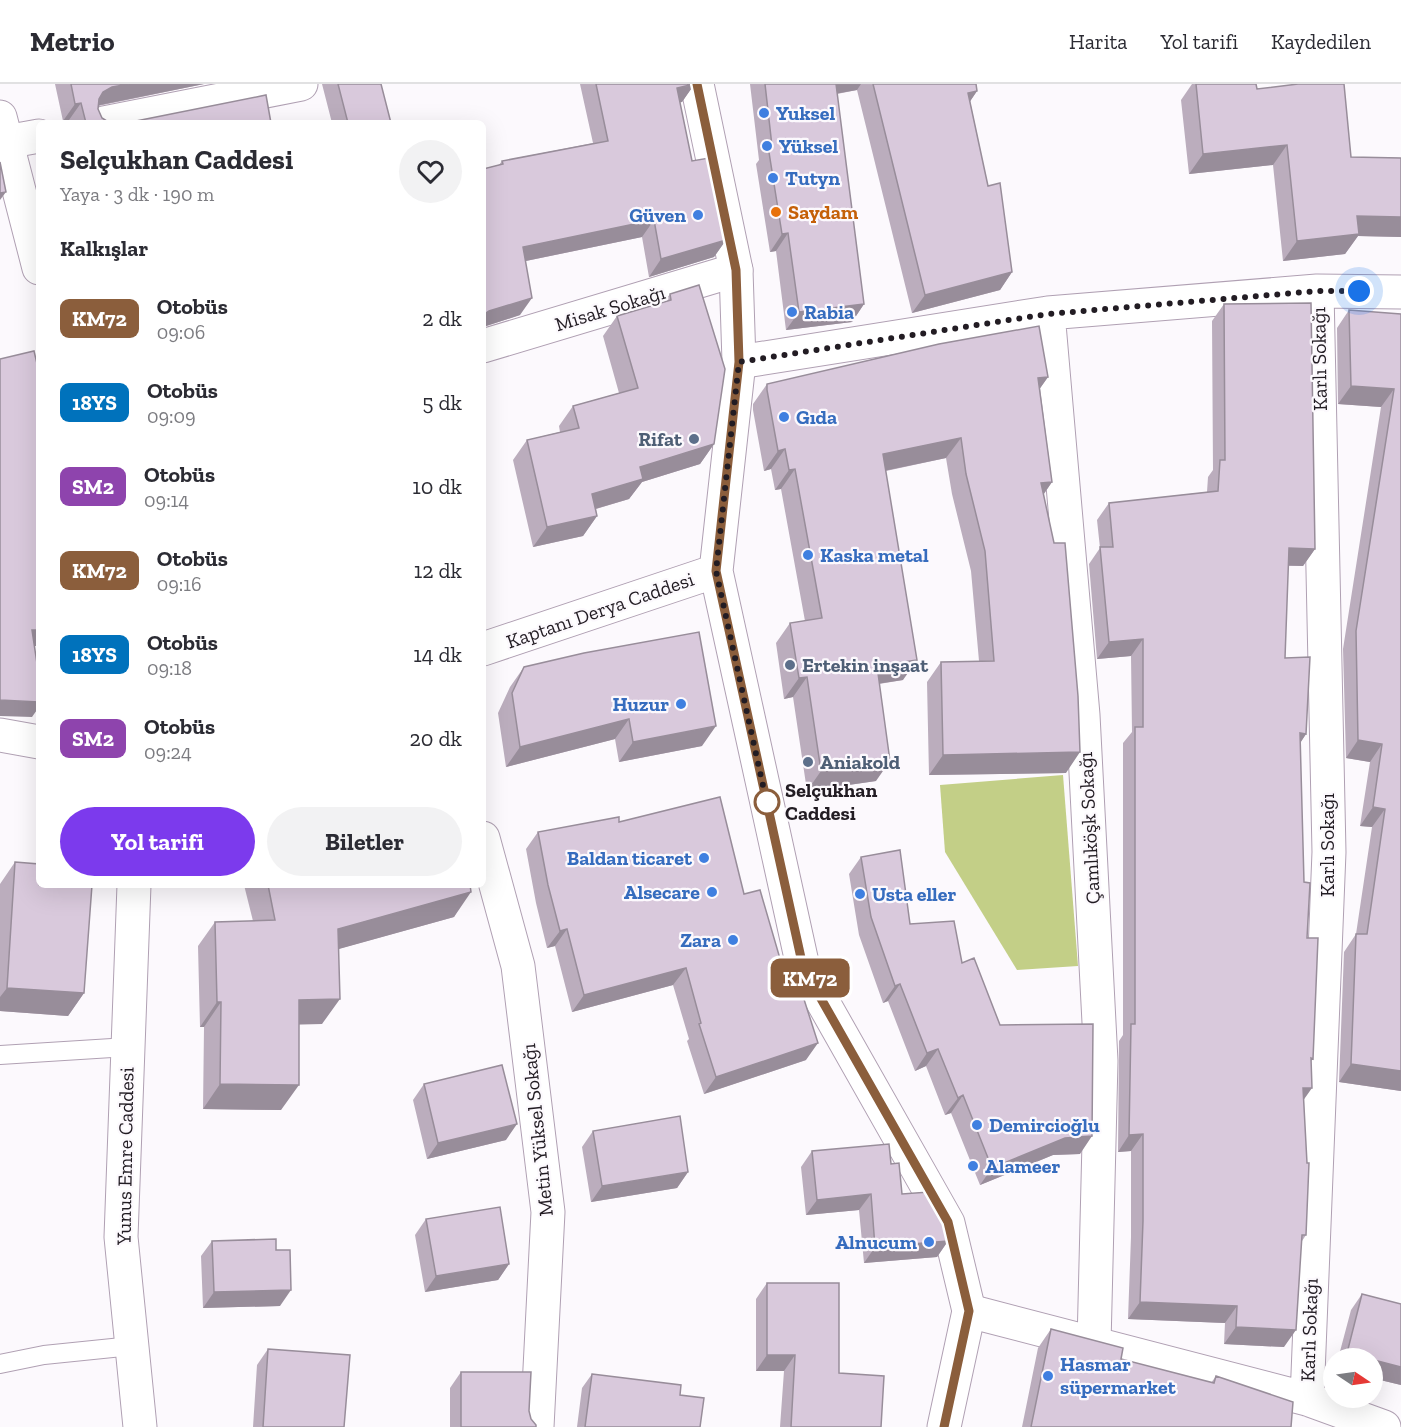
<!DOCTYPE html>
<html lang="tr">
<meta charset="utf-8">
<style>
body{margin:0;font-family:"Zilla Slab",serif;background:#f2f2f3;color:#2b2b33;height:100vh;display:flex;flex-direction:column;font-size:22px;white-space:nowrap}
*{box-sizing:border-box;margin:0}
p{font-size:20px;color:#7c7c81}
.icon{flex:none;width:33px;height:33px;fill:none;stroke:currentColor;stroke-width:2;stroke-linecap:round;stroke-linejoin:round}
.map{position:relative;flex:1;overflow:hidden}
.sheet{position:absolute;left:36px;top:36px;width:450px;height:768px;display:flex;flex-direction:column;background:#fff;border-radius:9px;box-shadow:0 6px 24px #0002}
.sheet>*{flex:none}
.badge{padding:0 12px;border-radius:9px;font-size:21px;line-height:39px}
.needle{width:39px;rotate:103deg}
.buttons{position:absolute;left:1323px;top:1264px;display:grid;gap:12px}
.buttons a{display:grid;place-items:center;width:60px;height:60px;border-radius:50%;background:#fff;box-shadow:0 6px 24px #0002;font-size:30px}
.you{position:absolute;width:30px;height:30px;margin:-15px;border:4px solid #fff;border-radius:50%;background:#1a73e8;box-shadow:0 0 0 9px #1a73e833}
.map>.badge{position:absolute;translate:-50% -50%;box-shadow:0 0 0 3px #fff}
h2{padding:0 24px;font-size:22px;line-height:54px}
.round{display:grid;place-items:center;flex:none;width:63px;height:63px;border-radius:32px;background:#f2f2f3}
.headline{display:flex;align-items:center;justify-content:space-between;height:102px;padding:0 24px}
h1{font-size:28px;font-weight:800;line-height:45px}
.cta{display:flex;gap:12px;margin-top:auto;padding:12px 24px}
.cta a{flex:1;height:69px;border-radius:36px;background:#7c3aed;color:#fff;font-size:24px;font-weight:800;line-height:69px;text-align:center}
.cta a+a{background:#f2f2f3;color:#2b2b33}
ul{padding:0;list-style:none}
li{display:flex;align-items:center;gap:18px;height:84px;padding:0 24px}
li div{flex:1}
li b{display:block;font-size:22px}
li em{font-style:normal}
li .badge{min-width:66px;font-weight:700;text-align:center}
header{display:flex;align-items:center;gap:36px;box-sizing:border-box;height:84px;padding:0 30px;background:#fff;border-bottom:2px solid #e1e1e2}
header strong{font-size:28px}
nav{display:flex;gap:33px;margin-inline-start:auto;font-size:21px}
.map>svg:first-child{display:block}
</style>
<header>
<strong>Metrio</strong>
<nav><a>Harita</a><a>Yol tarifi</a><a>Kaydedilen</a></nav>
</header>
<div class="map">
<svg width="1401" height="1343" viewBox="0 0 1401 1343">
<rect width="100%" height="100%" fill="#fcf9fd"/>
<path fill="#c3cf87" d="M 1063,691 L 1078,882 L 1017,886 L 945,768 L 940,701 Z"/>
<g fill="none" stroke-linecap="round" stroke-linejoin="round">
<defs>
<path id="service" d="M 0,971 L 128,963
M 0,1280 L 44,1271 L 132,1262"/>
<path id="minor" d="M 0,33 L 39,184
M 104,39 L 301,0
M 6,58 L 39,52
M 1048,229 L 1083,631 L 1101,977 L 1094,1260
M 483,262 L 736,186
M 739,278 L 1048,229 L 1317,207 L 1401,208
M 483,754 L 518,882 L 548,1128 L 537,1343
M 134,801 L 121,1153 L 140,1343
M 969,1227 L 1307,1315 L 1384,1343
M 1307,1315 L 1329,768 L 1317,207"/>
<path id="tertiary" d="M 697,0 L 736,186 L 739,278 L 716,487 L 803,883 L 948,1139 L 969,1227 L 944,1343
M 483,565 L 716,487
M 0,651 L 39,658"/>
</defs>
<use href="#service" stroke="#b0a0b3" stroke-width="20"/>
<use href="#minor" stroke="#b0a0b3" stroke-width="35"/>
<use href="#tertiary" stroke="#b0a0b3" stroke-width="35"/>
<use href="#service" stroke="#fff" stroke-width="18"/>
<use href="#minor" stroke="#fff" stroke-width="33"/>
<use href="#tertiary" stroke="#fff" stroke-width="33"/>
</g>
<path fill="#bbadbd" d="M 55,0 L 204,0 L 98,22 L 98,25 L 102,34 L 110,39 L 69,39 L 69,36 L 63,37 Z
M 322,0 L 381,0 L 391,39 L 332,39 Z
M 580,0 L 694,0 L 682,18 L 680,18 L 692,77 L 726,156 L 714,173 L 649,193 L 642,153 L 526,177 L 520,231 L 483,243 L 483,85 L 499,81 L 502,77 L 593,59 Z
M 750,0 L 976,0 L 977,7 L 970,17 L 988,102 L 1012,188 L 1000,206 L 912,229 L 857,6 L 837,10 L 864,220 L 852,238 L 786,246 L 776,167 L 770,168 L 756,80 L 759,76 Z
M 1192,0 L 1256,0 L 1257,5 L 1351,73 L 1401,74 L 1401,153 L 1358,152 L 1345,170 L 1283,177 L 1273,81 L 1189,90 L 1181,16 Z
M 670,210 L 714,360 L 700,380 L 642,398 L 629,415 L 596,425 L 597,432 L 583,452 L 533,463 L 513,376 L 527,356 L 560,348 L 559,342 L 573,322 L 619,309 L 603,252 L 617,232 L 664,218 Z
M 1224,220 L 1315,465 L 1303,482 L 1288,482 L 1285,574 L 1306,650 L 1300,659 L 1304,798 L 1313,975 L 1311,977 L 1304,1015 L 1306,1151 L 1302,1157 L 1284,1263 L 1224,1260 L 1225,1239 L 1128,1235 L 1131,1153 L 1131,1067 L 1118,1068 L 1119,957 L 1123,951 L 1123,659 L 1132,648 L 1131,572 L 1097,575 L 1089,480 L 1100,464 L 1097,436 L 1109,419 L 1207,408 L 1208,393 L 1213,386 L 1212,237 Z
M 1349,226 L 1401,230 L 1401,1007 L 1339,998 L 1344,868 L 1356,850 L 1372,743 L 1360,742 L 1370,678 L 1346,674 L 1343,565 L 1381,323 L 1338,320 L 1337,244 Z
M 1048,293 L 1040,304 L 1052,398 L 1044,410 L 1066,689 L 929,691 L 927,598 L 941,578 L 979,577 L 971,487 L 952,410 L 946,374 L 886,387 L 903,596 L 879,600 L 876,697 L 807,707 L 793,613 L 784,615 L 776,559 L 790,539 L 805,537 L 781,405 L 775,406 L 771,385 L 764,387 L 753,326 L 753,320 L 767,300 Z
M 524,583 L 702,662 L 619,678 L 615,655 L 506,683 L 498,629 L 510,603 Z
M 619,738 L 744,810 L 806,976 L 704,1010 L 687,957 L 689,955 L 673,901 L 572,928 L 555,862 L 547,864 L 536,819 L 526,765 L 538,748 Z
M 861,773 L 910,840 L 962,879 L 1080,1070 L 1053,1071 L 980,1101 L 951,1029 L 945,1031 L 926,982 L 915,987 L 888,917 L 883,919 L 859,851 L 849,790 Z
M 15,778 L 84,909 L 68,932 L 0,927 L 0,800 Z
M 244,801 L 470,801 L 454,833 L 338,865 L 322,940 L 299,940 L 281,1026 L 203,1025 L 204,943 L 200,943 L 198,862 L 215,838 L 253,837 Z
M 424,1000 L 506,1056 L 427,1075 L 413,1016 Z
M 593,1047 L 688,1088 L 677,1104 L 591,1118 L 582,1063 Z
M 812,1067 L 891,1080 L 902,1110 L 948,1157 L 937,1173 L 864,1179 L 859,1126 L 806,1131 L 801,1083 Z
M 426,1135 L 509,1180 L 498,1196 L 425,1208 L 415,1151 Z
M 212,1157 L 276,1166 L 280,1222 L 203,1224 L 201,1172 Z
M 767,1199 L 839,1289 L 881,1343 L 780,1343 L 784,1287 L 756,1287 L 756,1215 Z
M 1362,1210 L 1401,1220 L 1401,1301 L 1372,1294 L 1372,1275 L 1338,1275 L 1351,1226 Z
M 1051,1245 L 1121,1275 L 1211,1299 L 1216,1292 L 1291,1343 L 1022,1343 L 1038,1264 Z
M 268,1265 L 344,1343 L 253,1343 L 257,1281 Z
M 461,1288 L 529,1327 L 531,1335 L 536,1343 L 450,1343 L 450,1304 Z
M 592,1290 L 680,1311 L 700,1343 L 577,1343 L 582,1304 Z"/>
<path fill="#988d9a" d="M 129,0 L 204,0 L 100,21 L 91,25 L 103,8 L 112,3 Z
M 831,0 L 861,0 L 857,6 L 823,12 Z
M 694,1 L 682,18 L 665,22 L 677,4 Z
M 977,7 L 965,25 L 968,9 Z
M 81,19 L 69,36 L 63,37 L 75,20 Z
M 1287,61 L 1273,81 L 1189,90 L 1203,70 Z
M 6,108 L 0,116 L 0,109 Z
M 1357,132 L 1401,133 L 1401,153 L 1358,152 L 1345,170 L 1283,177 L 1297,157 Z
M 654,136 L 642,153 L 511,180 L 523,163 Z
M 788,149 L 776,167 L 770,168 L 782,150 Z
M 726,156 L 714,173 L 649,193 L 661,175 Z
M 1012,188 L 1000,206 L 912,229 L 925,211 Z
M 532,214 L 520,231 L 483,243 L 483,231 L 489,227 Z
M 864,220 L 852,238 L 786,246 L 799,228 Z
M 1048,293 L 1034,313 L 1038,294 Z
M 1351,302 L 1394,305 L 1381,323 L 1338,320 Z
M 961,354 L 946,374 L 869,390 L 883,370 Z
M 714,360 L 700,380 L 642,398 L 629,415 L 578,430 L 592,410 L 640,383 Z
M 785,365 L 771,385 L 764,387 L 778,367 Z
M 795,385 L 781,405 L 775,406 L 789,386 Z
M 1052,398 L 1038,418 L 1041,399 Z
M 597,432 L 583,452 L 533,463 L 547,443 Z
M 1289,464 L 1315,465 L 1303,482 L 1277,481 Z
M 32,546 L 39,546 L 39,558 L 37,562 L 21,562 Z
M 1143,555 L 1131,572 L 1097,575 L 1109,558 Z
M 917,576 L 903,596 L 863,602 L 877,582 Z
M 807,593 L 793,613 L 784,615 L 799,594 Z
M 0,616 L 39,618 L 39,623 L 32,633 L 0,632 Z
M 629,635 L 615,655 L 506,683 L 520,663 Z
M 716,642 L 702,662 L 619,678 L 633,658 Z
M 1300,649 L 1306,650 L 1295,667 Z
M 1358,656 L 1382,660 L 1370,678 L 1346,674 Z
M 1080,668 L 1066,689 L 929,691 L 943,671 Z
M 890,677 L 876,697 L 807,707 L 821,687 Z
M 1373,723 L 1385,725 L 1372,743 L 1360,742 Z
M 471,808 L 454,833 L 321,870 L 338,845 Z
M 567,845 L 555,862 L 547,864 L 560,847 Z
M 686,884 L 673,901 L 572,928 L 584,911 Z
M 900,900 L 888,917 L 883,919 L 895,902 Z
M 7,904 L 84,909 L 68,932 L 0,927 L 0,913 Z
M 340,915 L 322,940 L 282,941 L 299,916 Z
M 217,918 L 221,918 L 204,943 L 200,943 Z
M 818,959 L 806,976 L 704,1010 L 716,993 Z
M 938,965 L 926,982 L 915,987 L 927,969 Z
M 1351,980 L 1401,987 L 1401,1007 L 1339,998 Z
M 220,1000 L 299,1001 L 281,1026 L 203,1025 Z
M 1303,1004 L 1312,1004 L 1300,1021 Z
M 963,1011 L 951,1029 L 945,1031 L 958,1014 Z
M 517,1040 L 506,1056 L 427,1075 L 438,1059 Z
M 1143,1050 L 1131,1067 L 1118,1068 L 1129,1051 Z
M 1092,1052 L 1080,1070 L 1053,1071 L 980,1101 L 992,1084 L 1065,1054 Z
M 688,1088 L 677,1104 L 591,1118 L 602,1102 Z
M 871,1110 L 859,1126 L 806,1131 L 817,1116 Z
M 948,1157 L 937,1173 L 864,1179 L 875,1163 Z
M 509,1180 L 498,1196 L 425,1208 L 436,1192 Z
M 291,1206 L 280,1222 L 203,1224 L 214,1208 Z
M 1140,1218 L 1237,1222 L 1225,1239 L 1128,1235 Z
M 1236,1243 L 1296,1246 L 1284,1263 L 1224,1260 Z
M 1347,1269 L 1371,1275 L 1343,1275 Z
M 767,1271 L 795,1271 L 784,1287 L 756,1287 Z
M 1372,1275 L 1401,1283 L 1401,1301 L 1372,1294 Z"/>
<path fill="#d9c9dc" stroke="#988d9a" stroke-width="1.5" d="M 71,0 L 129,0 L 112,3 L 103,8 L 99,15 L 98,25 L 102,34 L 110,39 L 86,39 L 81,19 L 75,20 Z
M 338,0 L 381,0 L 391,39 L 348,39 Z
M 596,0 L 694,0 L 677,4 L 692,77 L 709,74 L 726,156 L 661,175 L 654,136 L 523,163 L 532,214 L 489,227 L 483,231 L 483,85 L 503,80 L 502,77 L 608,57 Z
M 765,0 L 836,0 L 864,220 L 799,228 L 788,149 L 782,150 L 768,62 L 772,62 Z
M 873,0 L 976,0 L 977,7 L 968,9 L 988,102 L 1000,99 L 1012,188 L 925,211 Z
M 1196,0 L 1256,0 L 1257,5 L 1298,0 L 1344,0 L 1351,73 L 1401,74 L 1401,133 L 1357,132 L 1359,150 L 1297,157 L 1287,61 L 1203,70 Z
M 266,11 L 271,39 L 126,39 Z
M 0,78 L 6,108 L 0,109 Z
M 699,201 L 725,285 L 714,360 L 640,383 L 643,395 L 592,410 L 597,432 L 547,443 L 527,356 L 579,344 L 573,322 L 638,304 L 617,232 L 671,216 L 670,210 Z
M 1311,219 L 1315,465 L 1289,464 L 1285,574 L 1310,573 L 1306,650 L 1300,649 L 1304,798 L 1310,799 L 1307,854 L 1318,854 L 1313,975 L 1311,974 L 1312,1004 L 1303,1004 L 1307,1079 L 1309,1079 L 1306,1151 L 1302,1151 L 1296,1246 L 1236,1243 L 1237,1222 L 1140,1218 L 1143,1137 L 1143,1050 L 1129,1051 L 1131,940 L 1135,940 L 1135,643 L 1143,643 L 1143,555 L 1109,558 L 1100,463 L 1113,463 L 1109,419 L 1218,407 L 1220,376 L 1225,376 L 1224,220 Z
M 1349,226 L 1401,230 L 1401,987 L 1351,980 L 1356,850 L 1367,850 L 1385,725 L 1373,723 L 1382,660 L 1358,656 L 1356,547 L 1394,305 L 1351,302 Z
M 1039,242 L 1048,293 L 1038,294 L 1052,398 L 1041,399 L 1054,459 L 1065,459 L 1078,612 L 1080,668 L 943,671 L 941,578 L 994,577 L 985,467 L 966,390 L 961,354 L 883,370 L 917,576 L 877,582 L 890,677 L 821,687 L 807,593 L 799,594 L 790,539 L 822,534 L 795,385 L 789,386 L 785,365 L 778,367 L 767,306 L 767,300 L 939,260 Z
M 34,267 L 39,288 L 39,471 L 37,471 L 39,485 L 39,546 L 32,546 L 39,593 L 39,618 L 0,616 L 0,275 Z
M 699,548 L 716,642 L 633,658 L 629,635 L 520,663 L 512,609 L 524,583 L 584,569 Z
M 720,713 L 744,810 L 760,806 L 790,909 L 801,906 L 818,959 L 716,993 L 699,940 L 701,939 L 686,884 L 584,911 L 567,845 L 560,847 L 548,801 L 538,748 L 619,733 L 619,738 Z
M 900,766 L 910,840 L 954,837 L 962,879 L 974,874 L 1000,941 L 1093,940 L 1092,1052 L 1065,1054 L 992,1084 L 963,1011 L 958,1014 L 938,965 L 927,969 L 900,900 L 895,902 L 871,833 L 861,773 Z
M 15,778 L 39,780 L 39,801 L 92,801 L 84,909 L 7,904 Z
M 268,801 L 470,801 L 471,808 L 338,845 L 340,915 L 299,916 L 299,1001 L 220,1000 L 221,918 L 217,918 L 215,838 L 275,836 Z
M 502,981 L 517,1040 L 438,1059 L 424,1000 Z
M 680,1032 L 688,1088 L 602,1102 L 593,1047 Z
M 889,1060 L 891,1080 L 899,1079 L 902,1110 L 929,1108 L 941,1130 L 948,1157 L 875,1163 L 871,1110 L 817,1116 L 812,1067 Z
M 500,1123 L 509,1180 L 436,1192 L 426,1135 Z
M 276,1155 L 276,1166 L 290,1166 L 291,1206 L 214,1208 L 212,1157 Z
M 767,1199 L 839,1199 L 839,1289 L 884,1292 L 881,1343 L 791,1343 L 795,1271 L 767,1271 Z
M 1362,1210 L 1401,1220 L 1401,1283 L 1347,1269 Z
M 1051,1245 L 1123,1264 L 1121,1275 L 1214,1299 L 1216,1292 L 1293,1318 L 1291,1343 L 1031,1343 Z
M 268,1265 L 350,1271 L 344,1343 L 263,1343 Z
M 461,1288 L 531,1288 L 529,1327 L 531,1335 L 536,1341 L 536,1343 L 461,1343 Z
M 592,1290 L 681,1301 L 680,1311 L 704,1314 L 700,1343 L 585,1343 Z"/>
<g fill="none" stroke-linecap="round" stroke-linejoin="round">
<defs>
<path id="line" d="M 697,0 L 736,186 L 739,278 L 716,487 L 803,883 L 948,1138 L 969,1227 L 944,1343"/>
</defs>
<use href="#line" stroke="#fff" stroke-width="14"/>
<use href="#line" stroke="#8b5e3c" stroke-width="9"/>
<path stroke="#221c23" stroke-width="6" stroke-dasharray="0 10.8" d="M 767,718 L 767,720 L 716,487 L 739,278 L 1048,230 L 1317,207 L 1359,207"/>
</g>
<g fill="#3f7fe0" stroke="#fcf9fd" stroke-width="2">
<circle cx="764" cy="29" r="6"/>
<circle cx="767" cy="62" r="6"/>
<circle cx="773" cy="94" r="6"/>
<circle cx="698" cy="131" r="6"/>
<circle cx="792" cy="228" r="6"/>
<circle cx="784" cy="333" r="6"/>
<circle cx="808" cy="471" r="6"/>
<circle cx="681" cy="620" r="6"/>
<circle cx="704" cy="774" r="6"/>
<circle cx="712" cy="808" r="6"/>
<circle cx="860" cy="810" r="6"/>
<circle cx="733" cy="856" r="6"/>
<circle cx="977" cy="1041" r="6"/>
<circle cx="973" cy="1082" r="6"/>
<circle cx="929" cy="1158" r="6"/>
<circle cx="1048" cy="1292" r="6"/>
</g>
<circle fill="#e8710a" stroke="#fcf9fd" stroke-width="2" cx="776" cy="128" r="6"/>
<g fill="#5c6f8a" stroke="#fcf9fd" stroke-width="2">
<circle cx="694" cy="355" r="6"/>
<circle cx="790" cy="581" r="6"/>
<circle cx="808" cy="678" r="6"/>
</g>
<circle fill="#fff" stroke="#8b5e3c" stroke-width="3" cx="767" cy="718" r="12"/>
<g text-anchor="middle" stroke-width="4.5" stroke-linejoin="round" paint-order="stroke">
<g font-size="20" font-weight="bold" fill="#366cbe" stroke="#fcf9fd" text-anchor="start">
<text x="776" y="36">Yuksel</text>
<text x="779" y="69">Yüksel</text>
<text x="785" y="101">Tutyn</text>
<text x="686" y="138" text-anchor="end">Güven</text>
<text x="804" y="235">Rabia</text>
<text x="796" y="340">Gıda</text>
<text x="820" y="478">Kaska metal</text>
<text x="669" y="627" text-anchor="end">Huzur</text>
<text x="692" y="781" text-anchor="end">Baldan ticaret</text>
<text x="700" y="815" text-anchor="end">Alsecare</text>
<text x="872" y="817">Usta eller</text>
<text x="721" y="863" text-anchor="end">Zara</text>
<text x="989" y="1048">Demircioğlu</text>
<text x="985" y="1089">Alameer</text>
<text x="917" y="1165" text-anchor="end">Alnucum</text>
<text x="1060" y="1287">Hasmar<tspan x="1060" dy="23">süpermarket</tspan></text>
</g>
<g font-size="20" font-weight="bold" fill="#c56008" stroke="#fcf9fd" text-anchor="start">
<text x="788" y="135">Saydam</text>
</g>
<g font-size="20" fill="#221c23" stroke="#fcf9fd">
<text transform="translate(610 224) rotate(-17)" y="7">Misak Sokağı</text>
<text transform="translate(1319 275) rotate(-91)" y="7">Karlı Sokağı</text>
<text transform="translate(600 526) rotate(-19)" y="7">Kaptanı Derya Caddesi</text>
<text transform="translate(1089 744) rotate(-93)" y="7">Çamlıköşk Sokağı</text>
<text transform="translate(1327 761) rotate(-90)" y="7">Karlı Sokağı</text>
<text transform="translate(537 1046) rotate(-96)" y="7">Metin Yüksel Sokağı</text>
<text transform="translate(125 1072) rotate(-89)" y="7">Yunus Emre Caddesi</text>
<text transform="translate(1309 1246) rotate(-88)" y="7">Karlı Sokağı</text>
</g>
<g font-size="20" font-weight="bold" fill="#4e5e75" stroke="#fcf9fd" text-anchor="start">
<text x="682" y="362" text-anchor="end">Rifat</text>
<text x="802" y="588">Ertekin inşaat</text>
<text x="820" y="685">Aniakold</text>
</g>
<g font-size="20" font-weight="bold" fill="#221c23" stroke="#fcf9fd" text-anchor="start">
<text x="785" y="713">Selçukhan<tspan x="785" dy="23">Caddesi</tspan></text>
</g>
</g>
</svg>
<div class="buttons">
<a><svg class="needle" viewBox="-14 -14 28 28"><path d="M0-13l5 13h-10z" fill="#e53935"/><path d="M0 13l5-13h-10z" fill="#7c7c81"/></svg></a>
</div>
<div class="you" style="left:1359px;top:207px"></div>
<b class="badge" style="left:810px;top:894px;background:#8b5e3c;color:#fff">KM72</b>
<section class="sheet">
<div class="headline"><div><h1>Selçukhan Caddesi</h1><p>Yaya · 3 dk · 190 m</p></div><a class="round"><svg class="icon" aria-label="heart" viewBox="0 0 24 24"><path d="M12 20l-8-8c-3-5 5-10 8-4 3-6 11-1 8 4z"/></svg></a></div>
<h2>Kalkışlar</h2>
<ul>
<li><span class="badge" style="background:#8b5e3c;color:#fff">KM72</span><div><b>Otobüs</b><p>09:06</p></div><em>2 dk</em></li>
<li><span class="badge" style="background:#0072bc;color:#fff">18YS</span><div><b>Otobüs</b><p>09:09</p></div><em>5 dk</em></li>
<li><span class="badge" style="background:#8e44ad;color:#fff">SM2</span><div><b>Otobüs</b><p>09:14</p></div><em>10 dk</em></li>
<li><span class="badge" style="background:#8b5e3c;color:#fff">KM72</span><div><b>Otobüs</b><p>09:16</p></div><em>12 dk</em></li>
<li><span class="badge" style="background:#0072bc;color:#fff">18YS</span><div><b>Otobüs</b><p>09:18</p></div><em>14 dk</em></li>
<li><span class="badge" style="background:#8e44ad;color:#fff">SM2</span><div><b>Otobüs</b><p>09:24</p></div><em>20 dk</em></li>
</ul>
<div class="cta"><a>Yol tarifi</a><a>Biletler</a></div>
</section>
</div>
